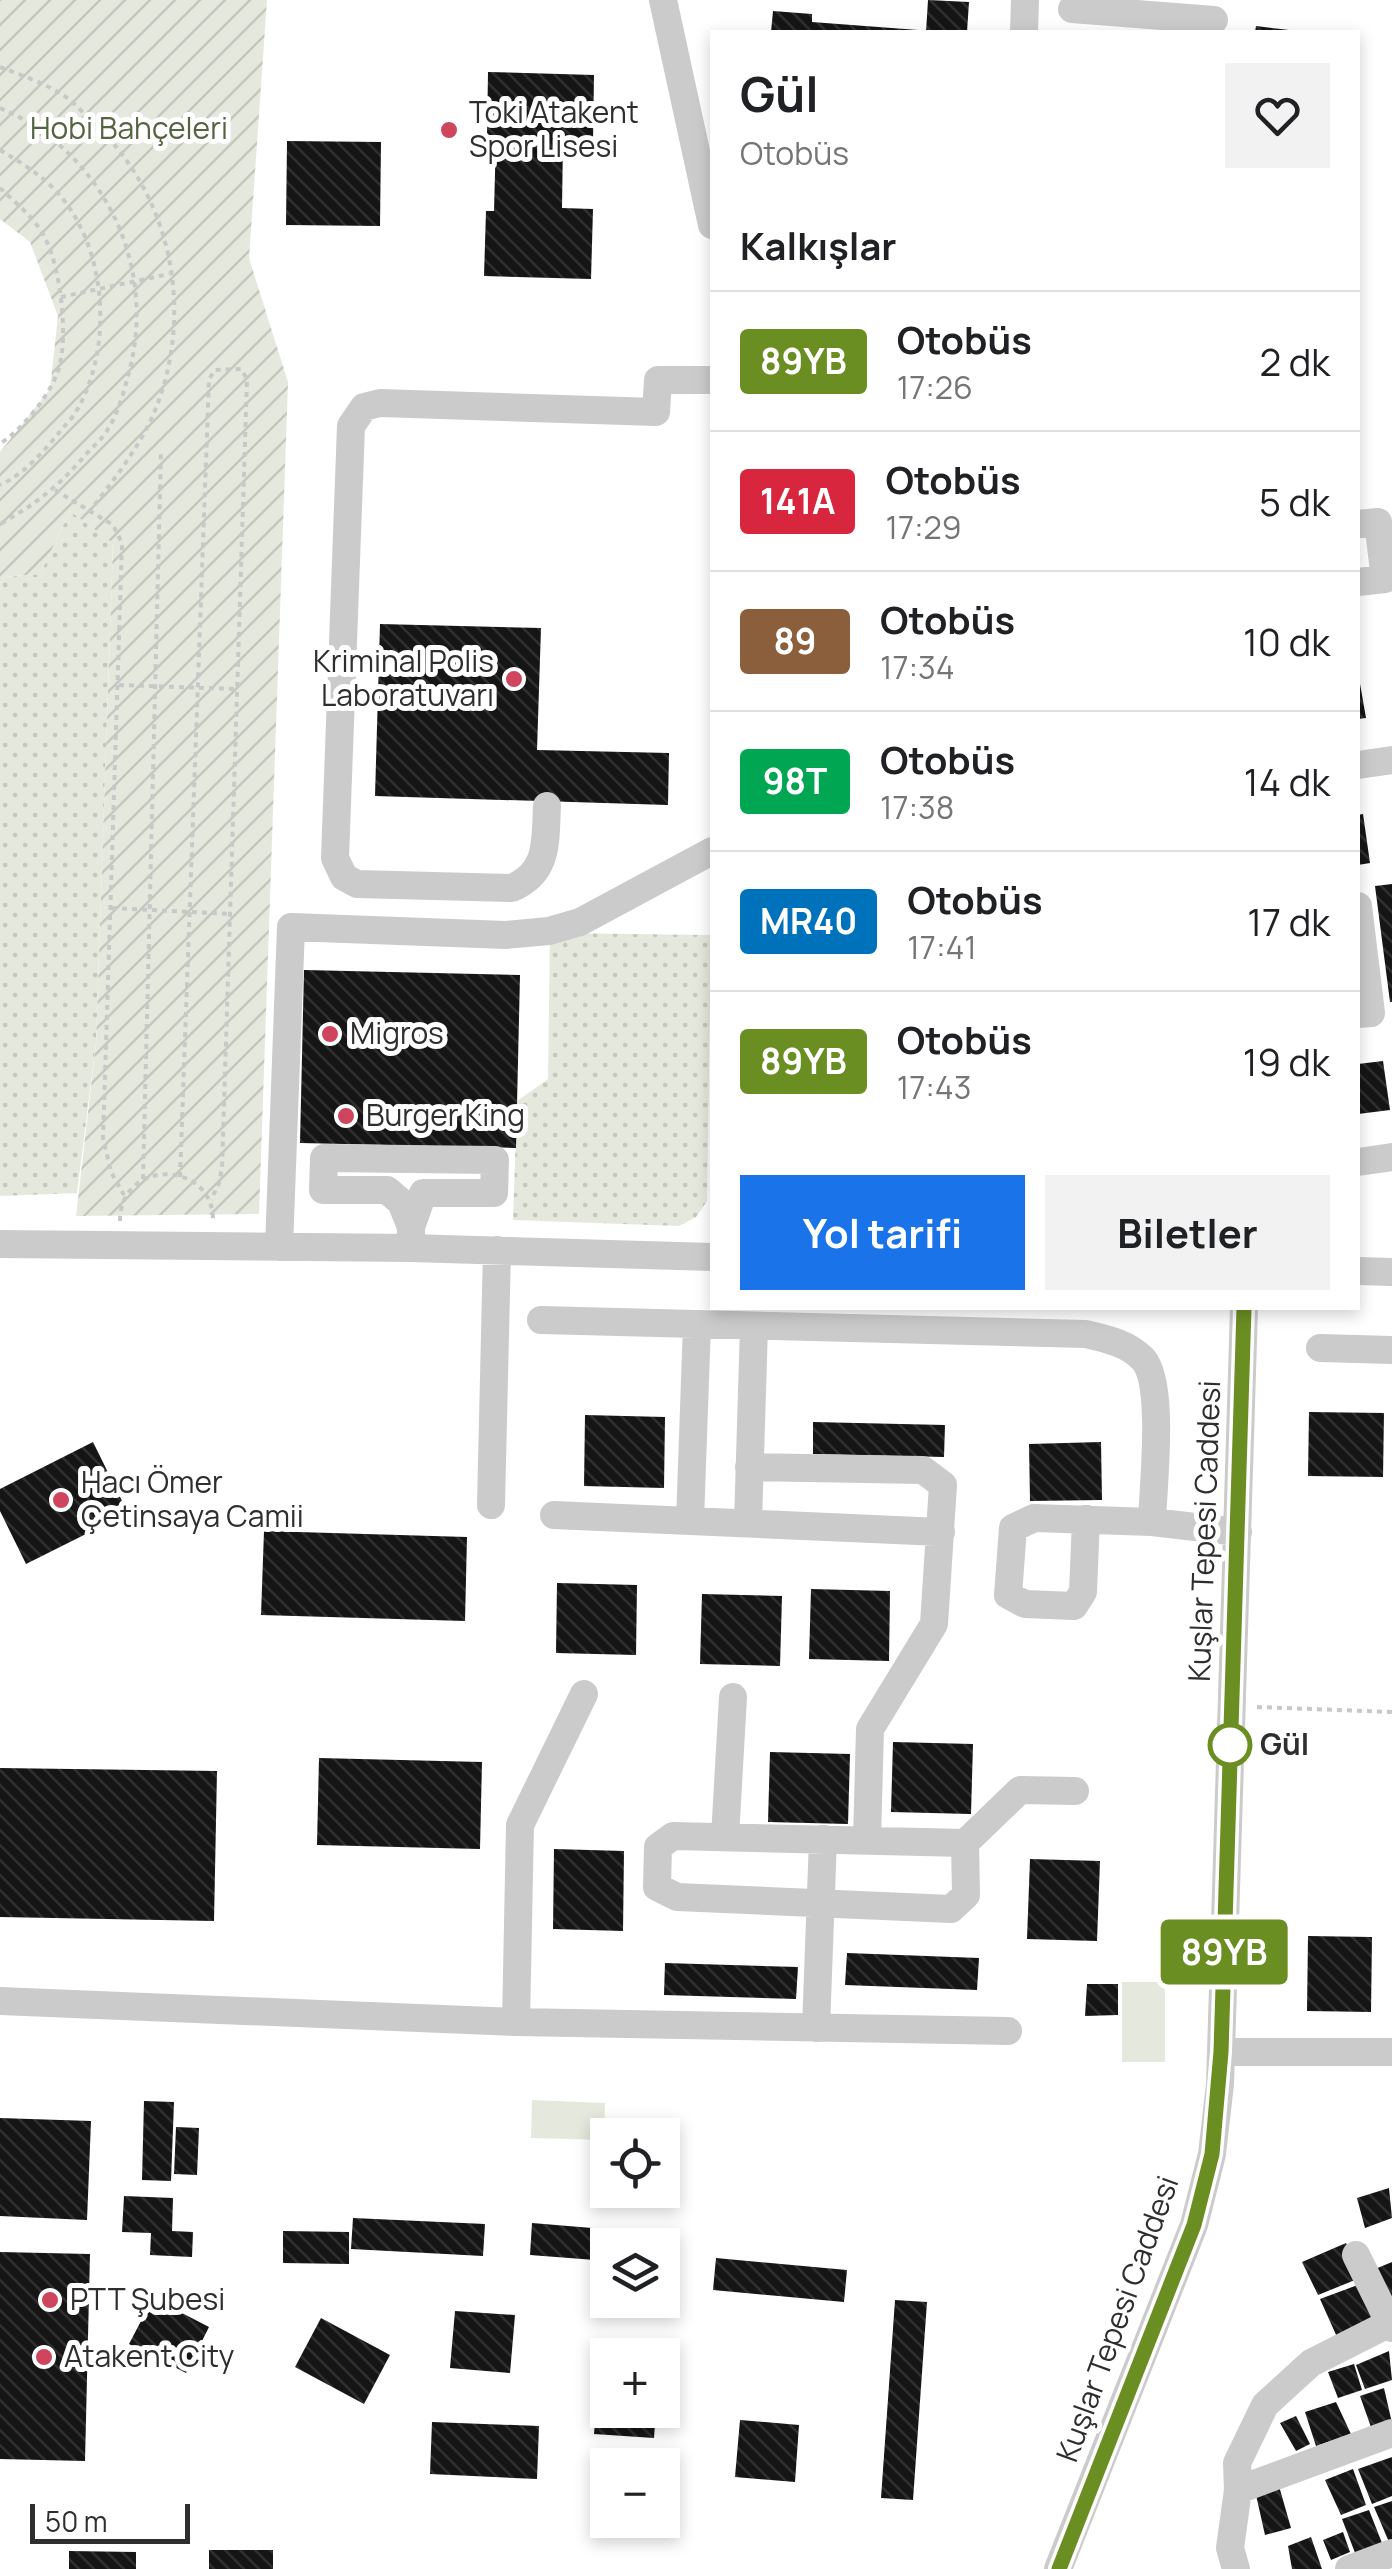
<!DOCTYPE html>
<html lang="tr">
<meta charset="utf-8">
<style>
body{margin:0;font-family:Manrope,sans-serif;background:#f2f2f2;color:#202124;height:100vh;display:flex;flex-direction:column;font-size:38px;white-space:nowrap}
*{box-sizing:border-box;margin:0}
p{font-size:32px;color:#757577}
.icon{flex:none;width:55px;height:55px;fill:none;stroke:currentColor;stroke-width:2;stroke-linecap:round;stroke-linejoin:round}
.map{position:relative;flex:1;overflow:hidden}
.sheet{position:absolute;left:710px;top:30px;width:650px;height:1280px;display:flex;flex-direction:column;background:#fff;border-radius:0px;box-shadow:0 5px 15px #0003}
.sheet>*{flex:none}
.badge{padding:0 20px;border-radius:8px;font-size:35px;line-height:65px}
.controls{position:absolute;left:590px;top:2118px;display:grid;gap:20px}
.controls a{display:grid;place-items:center;width:90px;height:90px;border-radius:0px;background:#fff;box-shadow:0 5px 15px #0003;font-size:50px}
.scale{position:absolute;left:30px;bottom:25px;width:160px;box-sizing:border-box;padding-left:10px;border:5px solid #2e2e2e;border-top:0;font-size:28px;line-height:35px;white-space:nowrap;color:#2e2e2e;-webkit-text-stroke:8px #fff;paint-order:stroke}
.map>.badge{position:absolute;translate:-50% -50%;box-shadow:0 0 0 5px #fff}
h2{padding:0 30px;font-size:38px;line-height:90px}
.round{display:grid;place-items:center;flex:none;width:105px;height:105px;border-radius:0px;background:#f2f2f2}
.overview{display:flex;align-items:center;justify-content:space-between;height:170px;padding:0 30px}
h1{font-size:48px;font-weight:700;line-height:75px}
.cta{display:flex;gap:20px;margin-top:auto;padding:20px 30px}
.cta a{flex:1;height:115px;border-radius:0px;background:#1a73e8;color:#fff;font-size:40px;font-weight:700;line-height:115px;text-align:center}
.cta a+a{background:#f2f2f2;color:#202124}
ul{padding:0;list-style:none}
li{display:flex;align-items:center;gap:30px;height:140px;padding:0 30px;border-top:2px solid #e0e0e0}
li div{flex:1}
li b{display:block;font-size:38px}
li em{font-style:normal}
li .badge{min-width:110px;font-weight:700;text-align:center}
.map>svg:first-child{display:block}
</style>
<div class="map">
<svg width="1392" height="2569" viewBox="0 0 1392 2569">
<defs>
<pattern id="park-dots" width="8" height="8" patternUnits="userSpaceOnUse" patternTransform="scale(2.5)"><rect width="8" height="8" fill="#e5e9dd"/><path d="M2 2h.1M6 6h.1" fill="none" stroke="#c5c8be" stroke-width="1.8" stroke-linecap="round"/></pattern>
<pattern id="garden-furrows" width="10" height="10" patternUnits="userSpaceOnUse" patternTransform="scale(2.5)"><rect width="10" height="10" fill="#e5e9dd"/><path d="M-1 1l2-2M0 10L10 0M9 11l2-2" fill="none" stroke="#c5c8be"/></pattern>
<pattern id="building-back-hatch" width="6" height="6" patternUnits="userSpaceOnUse" patternTransform="scale(2.5)"><rect width="6" height="6" fill="#151515"/><path d="M-1 5l2 2M0 0l6 6M5-1l2 2" fill="none" stroke="#2f2f2f"/></pattern>
</defs>
<rect width="100%" height="100%" fill="#fff"/>
<path fill="#e5e9dd" d="M 1122,1982 L 1165,1982 L 1165,2062 L 1122,2062 Z
M 532,2100 L 605,2103 L 604,2140 L 531,2138 Z"/>
<path fill="url(#park-dots)" d="M 70,511 L 113,542 L 96,1043 L 77,1193 L 0,1196 L 0,583 L 4,577 L 40,574 Z
M 550,933 L 711,935 L 707,1201 L 696,1217 L 679,1226 L 513,1220 L 517,1101 L 548,1079 Z"/>
<path fill="url(#garden-furrows)" d="M 0,0 L 267,0 L 249,258 L 288,382 L 259,1214 L 76,1216 L 96,1043 L 113,543 L 70,511 L 40,574 L 4,577 L 0,583 L 0,452 L 50,389 L 58,316 L 30,242 L 0,219 Z"/>
<path fill="url(#building-back-hatch)" d="M 928,0 L 969,2 L 967,32 L 926,32 Z
M 773,11 L 812,14 L 812,22 L 918,30 L 917,32 L 771,32 Z
M 1256,26 L 1289,30 L 1289,32 L 1255,32 Z
M 488,72 L 594,75 L 593,141 L 563,140 L 562,208 L 593,209 L 591,279 L 484,276 L 486,211 L 494,211 L 496,135 L 487,135 Z
M 287,141 L 381,142 L 380,226 L 286,225 Z
M 380,624 L 541,628 L 537,750 L 669,753 L 668,805 L 375,796 Z
M 1358,672 L 1366,718 L 1358,719 Z
M 1363,814 L 1370,863 L 1358,865 L 1358,815 Z
M 1392,884 L 1392,1002 L 1390,1002 L 1375,886 Z
M 304,970 L 520,975 L 516,1148 L 300,1143 Z
M 1383,1061 L 1390,1110 L 1358,1114 L 1358,1064 Z
M 1309,1412 L 1384,1413 L 1383,1477 L 1308,1476 Z
M 585,1415 L 665,1417 L 664,1488 L 584,1486 Z
M 813,1422 L 945,1425 L 944,1457 L 813,1454 Z
M 93,1442 L 128,1513 L 26,1564 L 0,1511 L 0,1489 Z
M 1101,1442 L 1102,1500 L 1030,1501 L 1029,1444 Z
M 264,1531 L 467,1537 L 465,1621 L 261,1615 Z
M 557,1583 L 637,1585 L 636,1655 L 556,1653 Z
M 811,1589 L 890,1591 L 889,1661 L 809,1659 Z
M 702,1594 L 782,1596 L 780,1666 L 700,1664 Z
M 893,1742 L 973,1744 L 971,1814 L 891,1812 Z
M 770,1752 L 850,1754 L 848,1824 L 768,1822 Z
M 319,1758 L 482,1762 L 480,1849 L 317,1845 Z
M 0,1768 L 217,1771 L 214,1921 L 0,1917 Z
M 554,1849 L 624,1851 L 623,1931 L 553,1929 Z
M 1030,1859 L 1100,1861 L 1097,1941 L 1027,1939 Z
M 1308,1936 L 1372,1937 L 1371,2012 L 1307,2011 Z
M 847,1953 L 979,1958 L 977,1990 L 845,1985 Z
M 665,1963 L 798,1967 L 796,1999 L 664,1995 Z
M 1087,1984 L 1118,1984 L 1118,2015 L 1085,2016 Z
M 144,2101 L 174,2102 L 171,2181 L 142,2180 Z
M 0,2118 L 91,2121 L 87,2220 L 0,2216 Z
M 176,2127 L 199,2128 L 197,2175 L 174,2174 Z
M 1389,2188 L 1392,2218 L 1365,2228 L 1357,2198 Z
M 124,2196 L 173,2198 L 172,2231 L 193,2232 L 192,2257 L 150,2255 L 151,2233 L 122,2232 Z
M 353,2218 L 485,2224 L 483,2256 L 351,2249 Z
M 532,2223 L 664,2234 L 663,2245 L 608,2245 L 608,2261 L 530,2255 Z
M 283,2231 L 349,2232 L 349,2264 L 283,2263 Z
M 1346,2243 L 1360,2278 L 1318,2295 L 1302,2262 Z
M 0,2252 L 90,2254 L 85,2461 L 0,2459 Z
M 716,2258 L 847,2270 L 844,2302 L 713,2290 Z
M 1392,2262 L 1392,2306 L 1375,2269 Z
M 1363,2283 L 1377,2316 L 1337,2337 L 1320,2299 Z
M 153,2298 L 209,2327 L 186,2373 L 129,2344 Z
M 895,2300 L 927,2302 L 913,2500 L 881,2498 Z
M 455,2311 L 515,2315 L 510,2373 L 450,2368 Z
M 321,2318 L 390,2355 L 364,2404 L 295,2367 Z
M 1389,2351 L 1392,2380 L 1365,2389 L 1356,2365 Z
M 1354,2364 L 1362,2390 L 1338,2398 L 1328,2372 Z
M 599,2377 L 608,2377 L 608,2410 L 656,2410 L 654,2438 L 594,2434 Z
M 1384,2388 L 1392,2423 L 1372,2430 L 1360,2396 Z
M 1336,2402 L 1351,2434 L 1316,2446 L 1305,2412 Z
M 1296,2416 L 1310,2444 L 1296,2451 L 1280,2423 Z
M 740,2420 L 799,2425 L 795,2482 L 735,2477 Z
M 432,2422 L 539,2426 L 537,2479 L 430,2474 Z
M 1392,2457 L 1392,2496 L 1372,2504 L 1358,2469 Z
M 1353,2469 L 1366,2505 L 1341,2515 L 1325,2480 Z
M 1279,2486 L 1291,2528 L 1265,2535 L 1256,2495 Z
M 1392,2501 L 1392,2549 L 1374,2507 Z
M 1369,2510 L 1384,2548 L 1357,2558 L 1342,2519 Z
M 1343,2532 L 1350,2552 L 1331,2560 L 1323,2540 Z
M 1311,2537 L 1322,2569 L 1292,2569 L 1288,2546 Z
M 209,2550 L 273,2550 L 273,2569 L 209,2569 Z
M 69,2551 L 136,2552 L 136,2569 L 69,2569 Z"/>
<g fill="none" stroke-linecap="round" stroke-linejoin="round">
<path stroke="#c8c8c8" stroke-width="4" stroke-dasharray="5 5" stroke-linecap="butt" d="M 0,67 C 21,75 44,83 63,95 C 75,103 86,116 97,126 C 172,199 194,311 156,408 C 141,446 114,479 90,511
M 0,108 C 102,151 158,264 129,372 C 124,391 119,412 108,429 C 103,438 95,445 88,452 C 60,485 38,503 0,524
M 0,150 C 20,162 40,174 56,191 C 107,246 114,346 77,410 C 72,419 64,426 58,434 C 42,453 23,475 0,485
M 0,188 C 16,203 37,220 46,240 C 61,271 69,339 58,371 C 49,397 22,429 0,444
M 61,297 L 169,274
M 55,490 L 113,525 L 122,543 L 103,1138 L 111,1172 L 124,1195
M 119,685 L 237,689
M 112,908 L 230,914
M 180,1177 L 209,379 L 215,370 L 241,369 L 247,379 L 222,1168 L 219,1183 L 211,1200
M 143,1179 L 161,450
M 120,1221 C 120,1158 213,1160 213,1220
M 1257,1707 L 1392,1712"/>
<path stroke="#cbcbcb" stroke-width="28" d="M 663,0 L 712,225
M 1072,9 L 1214,20
M 1024,32 L 1025,0
M 1358,524 L 1378,522 L 1385,579 L 1358,582
M 1358,765 L 1392,760
M 547,806 C 545,842 549,872 512,888 L 357,884 L 344,877 L 335,858 L 351,426 L 364,407 L 380,403 L 656,412 L 658,380 L 712,380
M 1358,906 L 1371,1013 L 1358,1014
M 1358,1162 L 1392,1157
M 0,1244 L 411,1248 L 712,1257
M 279,1247 L 291,927 L 506,935 L 549,931 L 580,922 L 712,851
M 411,1248 L 411,1227 L 423,1193 L 494,1193 L 495,1160 L 324,1158 L 323,1190 L 387,1190 L 401,1202 L 411,1227
M 1358,1271 L 1392,1272
M 541,1320 L 1086,1334 C 1107,1339 1127,1343 1143,1359 C 1165,1383 1153,1487 1152,1522
M 1320,1348 L 1392,1350
M 749,1467 L 923,1470 L 943,1485 L 934,1624 L 870,1729 L 867,1840
M 491,1505 L 497,1250
M 554,1515 L 941,1532
M 1086,1519 L 1083,1592 L 1074,1606 L 1025,1604 L 1008,1595 L 1013,1528 L 1034,1518 L 1152,1522 L 1238,1532
M 690,1521 L 697,1324
M 748,1523 L 754,1326
M 725,1837 L 733,1697
M 965,1843 L 966,1895 L 951,1909 L 677,1897 L 657,1887 L 658,1847 L 673,1836 L 965,1843 L 1020,1790 L 1075,1791
M 0,2001 L 516,2022 L 1008,2031
M 516,2022 L 520,1825 L 584,1694
M 816,2028 L 823,1839
M 1221,2052 L 1392,2052
M 1356,2255 L 1392,2328
M 1238,2490 L 1392,2433
M 1058,2569 L 1194,2225 L 1212,2154 L 1220,2084 L 1244,1308
M 1236,2569 L 1230,2548 L 1238,2490 L 1237,2463 L 1265,2405 L 1311,2363 L 1392,2322
M 1349,2569 L 1392,2553"/>
</g>
<g fill="none" stroke-linecap="round" stroke-linejoin="round">
<defs>
<path id="line" d="M 1059,2569 L 1194,2225 L 1212,2154 L 1221,2052 L 1244,1308"/>
</defs>
<use href="#line" stroke="#fff" stroke-width="22"/>
<use href="#line" stroke="#6b8e23" stroke-width="15"/>
</g>
<g fill="#cf455d" stroke="#fff" stroke-width="4">
<circle cx="449" cy="130" r="10"/>
<circle cx="514" cy="679" r="10"/>
<circle cx="330" cy="1034" r="10"/>
<circle cx="346" cy="1116" r="10"/>
<circle cx="61" cy="1500" r="10"/>
<circle cx="50" cy="2300" r="10"/>
<circle cx="44" cy="2357" r="10"/>
</g>
<circle fill="#fff" stroke="#6b8e23" stroke-width="5" cx="1230" cy="1745" r="20"/>
<g text-anchor="middle" stroke-width="10" stroke-linejoin="round" paint-order="stroke">
<g font-size="30" fill="#2e2e2e" stroke="#fff" text-anchor="start">
<text x="469" y="123">Toki Atakent<tspan x="469" dy="34">Spor Lisesi</tspan></text>
<text x="494" y="672" text-anchor="end">Kriminal Polis<tspan x="494" dy="34">Laboratuvarı</tspan></text>
<text x="350" y="1044">Migros</text>
<text x="366" y="1126">Burger King</text>
<text x="81" y="1493">Hacı Ömer<tspan x="81" dy="34">Çetinsaya Camii</tspan></text>
<text x="70" y="2310">PTT Şubesi</text>
<text x="64" y="2367">Atakent City</text>
</g>
<g font-size="30" fill="#546441" stroke="#fff">
<text x="129" y="139">Hobi Bahçeleri</text>
</g>
<g font-size="30" fill="#2e2e2e" stroke="#fff">
<text transform="translate(1205 1531) rotate(-88)" y="10">Kuşlar Tepesi Caddesi</text>
<text transform="translate(1118 2319) rotate(-70)" y="10">Kuşlar Tepesi Caddesi</text>
</g>
<g font-size="30" font-weight="bold" fill="#2e2e2e" stroke="#fff" text-anchor="start">
<text x="1260" y="1755">Gül</text>
</g>
</g>
</svg>
<div class="controls">
<a><svg class="icon" aria-label="locate" viewBox="0 0 24 24"><circle cx="12" cy="12" r="6"/><path d="M12 2v4M12 18v4M2 12h4M18 12h4"/></svg></a>
<a><svg class="icon" aria-label="layers" viewBox="0 0 24 24"><path d="M12 4l9 5-9 5-9-5zM3 14l9 5 9-5"/></svg></a>
<a>+</a>
<a>−</a>
</div>
<div class="scale">50 m</div>
<b class="badge" style="left:1224px;top:1952px;background:#6b8e23;color:#fff">89YB</b>
<section class="sheet">
<div class="overview"><div><h1>Gül</h1><p>Otobüs</p></div><a class="round"><svg class="icon" aria-label="heart" viewBox="0 0 24 24"><path d="M12 20l-8-8c-3-5 5-10 8-4 3-6 11-1 8 4z"/></svg></a></div>
<h2>Kalkışlar</h2>
<ul>
<li><span class="badge" style="background:#6b8e23;color:#fff">89YB</span><div><b>Otobüs</b><p>17:26</p></div><em>2 dk</em></li>
<li><span class="badge" style="background:#d7263d;color:#fff">141A</span><div><b>Otobüs</b><p>17:29</p></div><em>5 dk</em></li>
<li><span class="badge" style="background:#8b5e3c;color:#fff">89</span><div><b>Otobüs</b><p>17:34</p></div><em>10 dk</em></li>
<li><span class="badge" style="background:#00a651;color:#fff">98T</span><div><b>Otobüs</b><p>17:38</p></div><em>14 dk</em></li>
<li><span class="badge" style="background:#0072bc;color:#fff">MR40</span><div><b>Otobüs</b><p>17:41</p></div><em>17 dk</em></li>
<li><span class="badge" style="background:#6b8e23;color:#fff">89YB</span><div><b>Otobüs</b><p>17:43</p></div><em>19 dk</em></li>
</ul>
<div class="cta"><a>Yol tarifi</a><a>Biletler</a></div>
</section>
</div>
